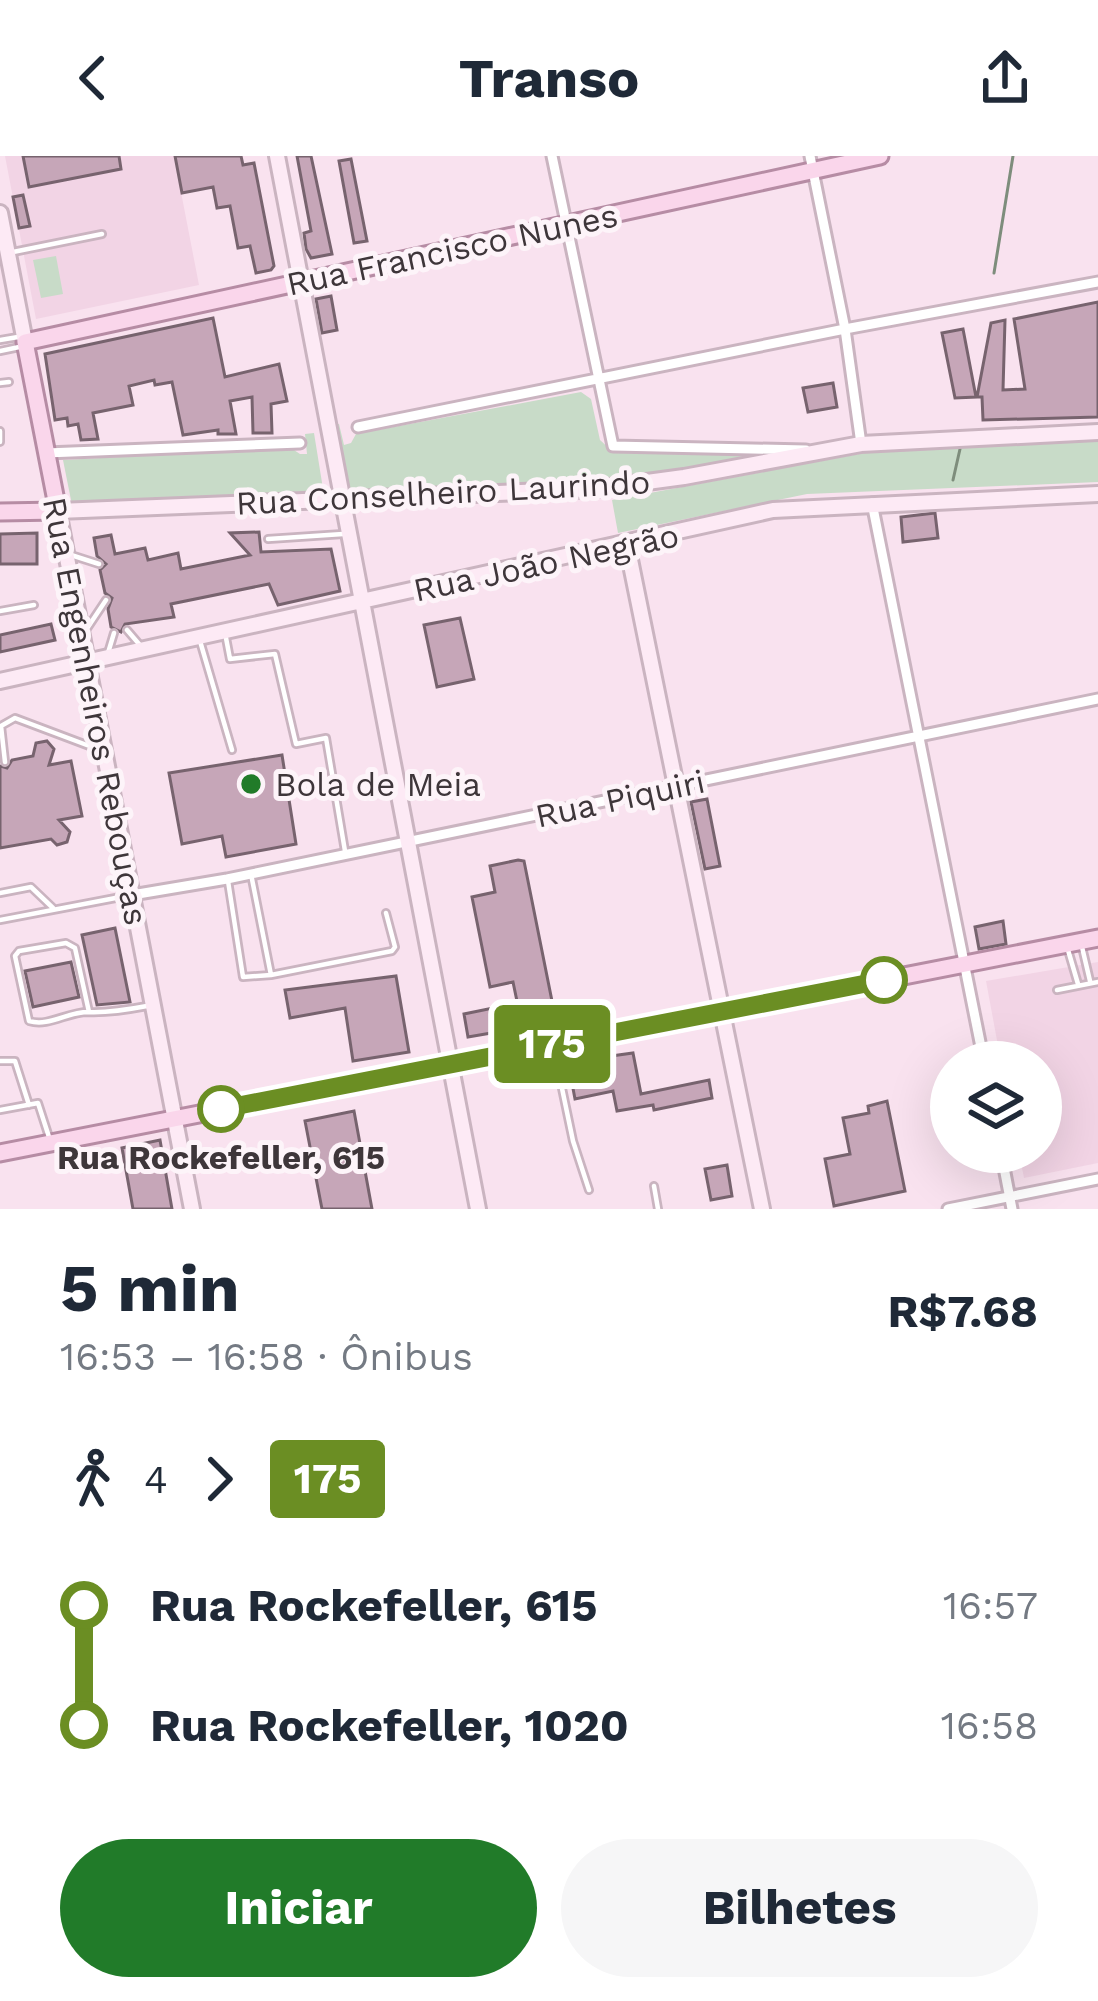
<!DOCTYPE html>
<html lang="pt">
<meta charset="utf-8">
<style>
body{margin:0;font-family:"Work Sans",sans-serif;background:#f6f6f7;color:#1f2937;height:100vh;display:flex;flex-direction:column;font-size:45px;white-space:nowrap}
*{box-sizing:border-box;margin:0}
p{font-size:39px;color:#747a83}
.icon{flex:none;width:66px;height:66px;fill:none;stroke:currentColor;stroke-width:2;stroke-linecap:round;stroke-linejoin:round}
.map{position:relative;height:1053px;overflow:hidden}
.panel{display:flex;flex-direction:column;background:#fff;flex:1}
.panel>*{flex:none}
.badge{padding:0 24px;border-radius:9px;font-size:42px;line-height:78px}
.buttons{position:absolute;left:930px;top:885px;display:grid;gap:24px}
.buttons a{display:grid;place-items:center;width:132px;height:132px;border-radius:50%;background:#fff;box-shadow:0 12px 48px #0002;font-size:60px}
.map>.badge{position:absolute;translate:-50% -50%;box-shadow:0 0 0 6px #fff}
.legs{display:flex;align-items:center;gap:18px;height:132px;padding:0 60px;font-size:39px}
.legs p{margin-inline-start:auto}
.overview{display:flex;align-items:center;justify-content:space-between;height:204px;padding:0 60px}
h1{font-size:66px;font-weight:700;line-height:90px}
.cta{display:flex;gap:24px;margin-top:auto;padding:24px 60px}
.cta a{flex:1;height:138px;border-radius:72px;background:#217b29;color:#fff;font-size:48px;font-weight:700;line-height:138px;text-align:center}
.cta a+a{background:#f6f6f7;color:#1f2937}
ul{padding:0 60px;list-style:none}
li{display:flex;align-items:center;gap:42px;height:120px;font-size:45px}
li i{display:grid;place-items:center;width:18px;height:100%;margin:0 15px;background:currentColor}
li i::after{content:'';width:30px;height:30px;margin:-15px;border:9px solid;border-radius:50%;background:#fff}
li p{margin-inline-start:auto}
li:first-child i{background:linear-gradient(#0000 50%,currentColor 0)}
li:last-child i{background:linear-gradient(currentColor 50%,#0000 0)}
header{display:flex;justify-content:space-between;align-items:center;height:156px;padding:0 60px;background:#fff;font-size:54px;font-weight:700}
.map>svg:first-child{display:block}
</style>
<header><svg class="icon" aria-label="back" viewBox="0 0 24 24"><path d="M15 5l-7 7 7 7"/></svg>Transo<svg class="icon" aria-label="share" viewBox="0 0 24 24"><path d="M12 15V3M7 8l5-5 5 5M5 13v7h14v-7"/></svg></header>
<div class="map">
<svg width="1098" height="1053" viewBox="0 0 1098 1053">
<rect width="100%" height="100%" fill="#f9e2ef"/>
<path fill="#f2d4e5" d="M 5,0 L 174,0 L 199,129 L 36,163 Z
M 1098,806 L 1098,1007 L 1024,1022 L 1019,996 L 1041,996 L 1041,906 L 1001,906 L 986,825 Z"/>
<path fill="#c8dbc8" d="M 56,100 L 63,138 L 41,142 L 33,104 Z
M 581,236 L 591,243 L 600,284 L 613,296 L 763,299 L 594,329 L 353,337 L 343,331 L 331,269 L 339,268 L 344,289 L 351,287 L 356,278 Z
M 314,277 L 324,339 L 72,349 L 63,304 L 291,292 L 300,298 L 307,298 L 305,278 Z
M 1098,283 L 1098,326 L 807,338 L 618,377 L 612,344 L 875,295 Z"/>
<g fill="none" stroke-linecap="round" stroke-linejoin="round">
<path stroke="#7e8d7c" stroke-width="3" d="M 994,117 L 1013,0
M 953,324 L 960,293"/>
</g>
<path fill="#c6a6b8" stroke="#77636e" stroke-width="3" d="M 23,0 L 119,0 L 121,13 L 29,31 Z
M 175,0 L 241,0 L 243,9 L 254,7 L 274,110 L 271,114 L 256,117 L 250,90 L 238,92 L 230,50 L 217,52 L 213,31 L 182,37 Z
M 297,0 L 311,0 L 332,98 L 311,102 L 306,93 L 304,77 L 311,75 Z
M 351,3 L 367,85 L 354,87 L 339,5 Z
M 23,39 L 30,70 L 19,72 L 13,41 Z
M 331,140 L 337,174 L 322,177 L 316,143 Z
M 1098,146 L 1098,261 L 983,264 L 982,241 L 977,241 L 991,167 L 1005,164 L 1003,234 L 1025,233 L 1014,163 Z
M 213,162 L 225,221 L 279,208 L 287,245 L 271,248 L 272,277 L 253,277 L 252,241 L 230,245 L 236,278 L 218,278 L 218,274 L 183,279 L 172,226 L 155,229 L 154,224 L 129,230 L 133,249 L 93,257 L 98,283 L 81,284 L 78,268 L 68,270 L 67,262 L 55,264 L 45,198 Z
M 963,173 L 976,241 L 955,242 L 942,177 Z
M 833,227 L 837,251 L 808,256 L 803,232 Z
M 935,357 L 938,382 L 903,386 L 901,361 Z
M 259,376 L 261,396 L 331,393 L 340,435 L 278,449 L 269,428 L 171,448 L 174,461 L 125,468 L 121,476 L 111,471 L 108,453 L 112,442 L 105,437 L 100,414 L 106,408 L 97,400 L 94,382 L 111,379 L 115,398 L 145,392 L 148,404 L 178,397 L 181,413 L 250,399 L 230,377 Z
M 37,377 L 37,408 L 0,408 L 0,378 Z
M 460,462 L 474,523 L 437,531 L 424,469 Z
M 51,468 L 55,484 L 0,496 L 0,479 Z
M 47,585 L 54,593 L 49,609 L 71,605 L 82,660 L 59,664 L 70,676 L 67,686 L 57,689 L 51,683 L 0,692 L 0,610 L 7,612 L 12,604 L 33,600 L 36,587 Z
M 282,599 L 296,688 L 226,701 L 222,680 L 182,688 L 169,617 Z
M 707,643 L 720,710 L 705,713 L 691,646 Z
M 518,704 L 524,705 L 557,870 L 537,874 L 523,874 L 513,826 L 490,831 L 472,741 L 495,736 L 490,710 Z
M 1003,765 L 1006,788 L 979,793 L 975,771 Z
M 115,772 L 130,846 L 97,849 L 82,779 Z
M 71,806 L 79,841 L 33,851 L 25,815 Z
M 396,820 L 409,896 L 353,905 L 345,852 L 290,862 L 285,834 Z
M 493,852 L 497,876 L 468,881 L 464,858 Z
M 633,897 L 641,938 L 709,924 L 712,942 L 654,954 L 653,949 L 617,955 L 613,935 L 575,943 L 568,906 Z
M 887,945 L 905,1035 L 834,1050 L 825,1003 L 850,998 L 843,962 L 869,957 L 868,950 Z
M 354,955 L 372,1053 L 322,1053 L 305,965 Z
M 160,984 L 172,1053 L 133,1053 L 122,992 Z
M 727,1009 L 732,1040 L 711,1044 L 705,1013 Z"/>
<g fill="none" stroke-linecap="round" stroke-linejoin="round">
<defs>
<path id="lane" d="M 13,96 L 102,78
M 0,184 L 18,181
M 0,195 L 24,190
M 0,227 L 9,226
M 0,275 L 0,286
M 268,383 L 343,378
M 71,399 L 99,408
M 0,455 L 34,449
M 86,474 L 106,444
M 127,474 L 139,488
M 226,482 L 230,503 L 275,498 L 296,588 L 326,582 L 345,695
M 200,485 L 232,594
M 108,497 L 114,477
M 5,606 L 1,570 L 15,562 L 100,594
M 251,718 L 271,819 L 392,795 L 395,791 L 386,757
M 228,725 L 243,821 L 271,819
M 0,737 L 31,731 L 53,752
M 0,764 L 126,740
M 1082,791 L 1090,825
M 1068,794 L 1078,828
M 1057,834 L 1098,826
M 89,856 L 75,792 L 66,787 L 19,795 L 15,800 L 29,865 C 49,871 67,856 88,856 C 108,857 126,854 147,850
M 554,894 L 573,985 L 589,1034
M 0,905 L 15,905 L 29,949
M 0,954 L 38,947 L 49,981
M 654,1030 L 658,1053"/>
<path id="street" d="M 552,0 L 613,290 L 806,294
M 810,0 L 845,173 L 861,288
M 358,271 L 845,173 L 1098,126
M 46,297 L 300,287
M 872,347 L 984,906
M 132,739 L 227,723 L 1098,543
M 1001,996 L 1012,1053
M 948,1053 L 1098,1023"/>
<path id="secondary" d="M 277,0 L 478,1053
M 0,57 L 25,186
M 627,389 L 762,1053
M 0,525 L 773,354 L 1098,338
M 192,1053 L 58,355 L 595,333 L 684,321 L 861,288 L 1098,276"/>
<path id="primary" d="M 0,356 L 58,355 L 25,186 L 880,0
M 0,997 L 1098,782"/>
</defs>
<use href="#lane" stroke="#cab4c0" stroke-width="10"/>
<use href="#street" stroke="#cab4c0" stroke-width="15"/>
<use href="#secondary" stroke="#cab4c0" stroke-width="20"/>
<use href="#primary" stroke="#b68ca4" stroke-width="21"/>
<use href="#lane" stroke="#fff" stroke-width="4.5"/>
<use href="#street" stroke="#fff" stroke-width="9"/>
<use href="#secondary" stroke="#fdeaf5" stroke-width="14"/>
<use href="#primary" stroke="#fad6eb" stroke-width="15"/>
</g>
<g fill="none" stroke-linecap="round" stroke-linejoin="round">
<defs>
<path id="line-1" d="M 221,953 L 884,824"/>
</defs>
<use href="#line-1" stroke="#fff" stroke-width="27"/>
<use href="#line-1" stroke="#6b8e23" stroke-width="18"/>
</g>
<circle fill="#217b29" stroke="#fdf4f9" stroke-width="4.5" cx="251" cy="628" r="12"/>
<g fill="#fff" stroke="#6b8e23" stroke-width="6">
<circle cx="884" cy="824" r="21"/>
<circle cx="221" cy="953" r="21"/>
</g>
<g text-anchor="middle" stroke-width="10" stroke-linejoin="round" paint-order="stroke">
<g font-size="33" fill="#3e363a" stroke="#fdf4f9">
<text transform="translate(452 93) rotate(-12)" y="12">Rua Francisco Nunes</text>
<text transform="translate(443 336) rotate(-3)" y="12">Rua Conselheiro Laurindo</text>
<text transform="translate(546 406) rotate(-12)" y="12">Rua João Negrão</text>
<text transform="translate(96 555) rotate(79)" y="12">Rua Engenheiros Rebouças</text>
<text transform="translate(620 642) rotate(-12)" y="12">Rua Piquiri</text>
</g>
<g font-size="33" fill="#3e363a" stroke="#fdf4f9" text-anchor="start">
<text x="275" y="640">Bola de Meia</text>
</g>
<g font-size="33" font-weight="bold" fill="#3e363a" stroke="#fdf4f9">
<text x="221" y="1013">Rua Rockefeller, 615</text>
</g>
</g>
</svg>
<div class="buttons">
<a><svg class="icon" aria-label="layers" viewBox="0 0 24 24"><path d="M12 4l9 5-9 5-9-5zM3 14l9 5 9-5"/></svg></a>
</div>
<b class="badge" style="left:552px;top:888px;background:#6b8e23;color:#fff">175</b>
</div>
<section class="panel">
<div class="overview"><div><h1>5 min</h1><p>16:53 – 16:58 · Ônibus</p></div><b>R$7.68</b></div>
<div class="legs"><svg class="icon" aria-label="walk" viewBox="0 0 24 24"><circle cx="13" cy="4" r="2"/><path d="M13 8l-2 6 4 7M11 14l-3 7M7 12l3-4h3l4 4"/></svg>4<svg class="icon" aria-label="forward" viewBox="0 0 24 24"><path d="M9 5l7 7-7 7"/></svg><b class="badge" style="background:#6b8e23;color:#fff">175</b></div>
<ul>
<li><i style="color:#6b8e23"></i><b>Rua Rockefeller, 615</b><p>16:57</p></li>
<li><i style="color:#6b8e23"></i><b>Rua Rockefeller, 1020</b><p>16:58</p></li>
</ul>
<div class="cta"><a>Iniciar</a><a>Bilhetes</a></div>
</section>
